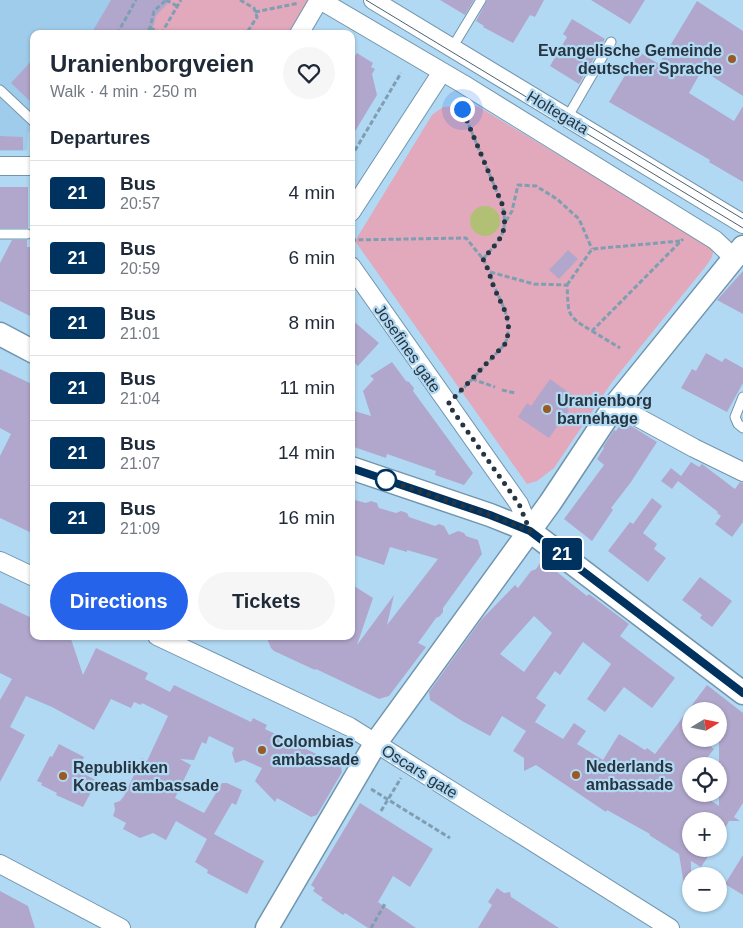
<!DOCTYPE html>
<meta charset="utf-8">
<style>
body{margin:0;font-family:Helvetica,sans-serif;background:#f6f6f7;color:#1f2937;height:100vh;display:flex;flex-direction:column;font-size:19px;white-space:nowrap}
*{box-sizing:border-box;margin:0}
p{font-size:16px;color:#747a83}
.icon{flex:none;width:28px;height:28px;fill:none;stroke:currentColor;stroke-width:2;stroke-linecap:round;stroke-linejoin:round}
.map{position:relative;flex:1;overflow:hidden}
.side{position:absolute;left:30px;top:30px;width:325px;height:610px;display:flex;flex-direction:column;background:#fff;border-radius:10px;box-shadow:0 1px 4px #0004}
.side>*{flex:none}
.badge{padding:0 10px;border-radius:4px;font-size:18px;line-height:32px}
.needle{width:32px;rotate:80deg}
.controls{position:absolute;left:682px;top:702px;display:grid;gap:10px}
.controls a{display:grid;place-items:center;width:45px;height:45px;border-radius:50%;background:#fff;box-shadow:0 1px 4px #0004;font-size:25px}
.you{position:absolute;width:25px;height:25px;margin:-12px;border:4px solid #fff;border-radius:50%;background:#1a73e8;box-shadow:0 0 0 8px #1a73e833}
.map>.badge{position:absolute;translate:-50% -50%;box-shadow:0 0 0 2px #fff}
h2{padding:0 20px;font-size:19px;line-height:45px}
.round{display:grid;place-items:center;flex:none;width:52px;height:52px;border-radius:26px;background:#f6f6f7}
.headline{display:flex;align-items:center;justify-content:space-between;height:85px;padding:0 20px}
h1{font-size:24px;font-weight:700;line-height:38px}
.action{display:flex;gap:10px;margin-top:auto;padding:10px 20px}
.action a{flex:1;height:58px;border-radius:30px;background:#2563eb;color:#fff;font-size:20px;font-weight:700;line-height:58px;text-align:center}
.action a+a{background:#f6f6f7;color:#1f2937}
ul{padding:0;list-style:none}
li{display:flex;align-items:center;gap:15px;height:65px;padding:0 20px;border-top:1px solid #e0e1e3}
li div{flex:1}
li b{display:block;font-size:19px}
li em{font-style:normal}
li .badge{min-width:55px;font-weight:700;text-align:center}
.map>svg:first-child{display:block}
</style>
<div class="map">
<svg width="743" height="928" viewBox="0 0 743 928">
<rect width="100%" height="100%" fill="#b2d9f3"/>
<path fill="#9fccea" d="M 0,0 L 130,0 L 110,34 L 34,34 L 34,127 L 28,133 L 27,150 L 23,151 L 0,151 Z"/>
<path fill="#e2a8bb" d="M 122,0 L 307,0 L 310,1 L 289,34 L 100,34 Z
M 471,105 L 479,107 L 708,245 L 713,252 L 712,257 L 706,266 L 612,382 L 554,468 L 537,481 L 527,484 L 355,241 L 432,115 L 443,107 Z"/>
<path fill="#b2c076" d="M470 221a15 15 0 1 1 30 0a15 15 0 1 1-30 0Z"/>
<path fill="#b1a7cd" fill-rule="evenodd" d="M 111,0 L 171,0 L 156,16 L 154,25 L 147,34 L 91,34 Z
M 440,0 L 474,0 L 465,15 Z
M 487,0 L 544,0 L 535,17 L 530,15 L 513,43 L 483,27 L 484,26 L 476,21 Z
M 591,0 L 645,0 L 630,24 Z
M 697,1 L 743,31 L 743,96 L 702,70 L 689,93 L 734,121 L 743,106 L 743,182 L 709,162 L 710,160 L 609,102 L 639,52 L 659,64 Z
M 572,19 L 605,39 L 579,84 L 550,66 L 567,37 L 563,34 Z
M 357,53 L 373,63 L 371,67 L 375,69 L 372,74 L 377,95 L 351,138 L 351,61 Z
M 34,58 L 34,105 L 11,83 Z
M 0,136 L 23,137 L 23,150 L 0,150 Z
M 0,187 L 28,187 L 28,228 L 0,228 Z
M 12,240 L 27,240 L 27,247 L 34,247 L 34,318 L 0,301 L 0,263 Z
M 568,250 L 578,259 L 559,279 L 549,270 Z
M 743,271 L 743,314 L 717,300 Z
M 351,319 L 379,343 L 358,366 L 351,360 Z
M 706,353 L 722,362 L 725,358 L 743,368 L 743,383 L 727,412 L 681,388 L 692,369 L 696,371 Z
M 392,362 L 406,381 L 409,382 L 414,388 L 413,391 L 473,473 L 464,485 L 435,475 L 436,471 L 387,454 L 386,458 L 351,446 L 351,410 L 371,416 L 363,391 L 374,379 L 370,376 Z
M 0,369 L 34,385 L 34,534 L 0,518 L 0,456 L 11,434 L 0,428 Z
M 550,379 L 575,397 L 567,409 L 569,410 L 549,438 L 518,417 L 527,403 L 531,406 Z
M 623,421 L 657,442 L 631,482 L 611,508 L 613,510 L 592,541 L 564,519 L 604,465 L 597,459 L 604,448 L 603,447 L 614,430 L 616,431 Z
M 691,462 L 699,467 L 702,464 L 735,489 L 740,482 L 743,483 L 743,522 L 732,537 L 715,524 L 721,516 L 717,513 L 718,512 L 678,481 L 672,489 L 661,481 L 671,468 L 681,476 Z
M 652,498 L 662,506 L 643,533 L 657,544 L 654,549 L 666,558 L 648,582 L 608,551 L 630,522 L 633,524 Z
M 351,499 L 366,503 L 371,501 L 377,503 L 379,508 L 396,513 L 401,511 L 407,513 L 409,517 L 435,526 L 439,524 L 444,526 L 449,535 L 458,531 L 464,533 L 466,536 L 478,540 L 482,554 L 443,608 L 443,612 L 440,616 L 436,618 L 418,643 L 426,647 L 389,696 L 379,699 L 316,669 L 315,670 L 274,651 L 271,648 L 266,636 L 351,636 L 351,584 L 373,598 L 357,645 L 394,595 L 387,625 L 438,559 L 407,550 L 407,552 L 390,547 L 384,565 L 351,554 Z
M 542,560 L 587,596 L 589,594 L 629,624 L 620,636 L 675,678 L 652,708 L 624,687 L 605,712 L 587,699 L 611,664 L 583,642 L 560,675 L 555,671 L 536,698 L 546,705 L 535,722 L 563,739 L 574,723 L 586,731 L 577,744 L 603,760 L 619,734 L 645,750 L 647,748 L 655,754 L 707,685 L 743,713 L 743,803 L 734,817 L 740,821 L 729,821 L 719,839 L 719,821 L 691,821 L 691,849 L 713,849 L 701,867 L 691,861 L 691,884 L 684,885 L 679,854 L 649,835 L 650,834 L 607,810 L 606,812 L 536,765 L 524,771 L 524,758 L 513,751 L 526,731 L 502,716 L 490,736 L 462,721 L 430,700 L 429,692 L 481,620 L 515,585 L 518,588 L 531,571 L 536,569 ZM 534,616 L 552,633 L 524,672 L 500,654 ZM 691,711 L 719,711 L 719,721 L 724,725 L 719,732 L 719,806 L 701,794 L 691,794 L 691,787 L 687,784 L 691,779 L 691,766 L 701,766 L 714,749 L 700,739 L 691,739 Z
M 700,577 L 732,601 L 712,627 L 700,618 L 702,615 L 682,600 Z
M 0,603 L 34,619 L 34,636 L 70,636 L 83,675 L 96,648 L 148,673 L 145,679 L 170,692 L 174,685 L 251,722 L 253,718 L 267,725 L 265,729 L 341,766 L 342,772 L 317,815 L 311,817 L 277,798 L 275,802 L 255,781 L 262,768 L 244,760 L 235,763 L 232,753 L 234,748 L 209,736 L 206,744 L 202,742 L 194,760 L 180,759 L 191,765 L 175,798 L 204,813 L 222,783 L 227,783 L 242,790 L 236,805 L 232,803 L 214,834 L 264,861 L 247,894 L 207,873 L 208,870 L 195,862 L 207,839 L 176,821 L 166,840 L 153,833 L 140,838 L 123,829 L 126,823 L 113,816 L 115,810 L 114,803 L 120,801 L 124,796 L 142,758 L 147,761 L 168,716 L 142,703 L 141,705 L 134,702 L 131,708 L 111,699 L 94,730 L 52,707 L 26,696 L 10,727 L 25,735 L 0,782 L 0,700 L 12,679 L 0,673 Z
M 59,744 L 84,757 L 77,770 L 97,781 L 83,807 L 56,795 L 57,793 L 41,785 L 42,783 L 37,781 L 50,756 L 52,757 Z
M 360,803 L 433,849 L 410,887 L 393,876 L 378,902 L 416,928 L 368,928 L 345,913 L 343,915 L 321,900 L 323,898 L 313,891 L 315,888 L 311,885 Z
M 743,855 L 743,895 L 725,884 Z
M 497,888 L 504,893 L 510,892 L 511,897 L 559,928 L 478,928 L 492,905 L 488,902 Z
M 0,891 L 28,906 L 35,928 L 0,928 Z"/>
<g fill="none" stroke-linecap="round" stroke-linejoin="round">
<defs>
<path id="service" d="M 452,48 L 481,0
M 0,90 L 34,122
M 567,118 L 611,42
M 0,234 L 27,234
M 743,397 L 735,417 L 738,424 L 743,428"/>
<path id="minor" d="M 320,0 L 463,84 L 715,240 L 734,258
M 373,0 L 743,224
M 299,34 L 319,0
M 0,166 L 34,166
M 351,212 L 442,72
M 351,266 L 519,504 L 530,531
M 615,405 L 694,448 L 743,472
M 0,561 L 34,577
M 157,636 L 350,727 L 670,928
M 0,864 L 121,928"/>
<path id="tertiary" d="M 0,334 L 34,352
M 351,468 L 490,515 L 530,531 L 743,693
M 267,928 L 375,744 L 550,503 L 615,405 L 743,247"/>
</defs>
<use href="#service" stroke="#7195ad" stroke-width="11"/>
<use href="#minor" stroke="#7195ad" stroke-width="20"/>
<use href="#tertiary" stroke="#7195ad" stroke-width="25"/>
<path stroke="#7f9eb2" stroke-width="3" stroke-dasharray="5 2.5" stroke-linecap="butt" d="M 166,0 L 177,6
M 240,0 L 254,8 L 257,17 L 246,34
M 255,12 L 299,3
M 150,28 L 162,33
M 117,34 L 136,0
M 142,34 L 150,28 L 154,11 L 166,0
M 161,34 L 181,0
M 333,34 L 333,33
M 351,157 L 401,73
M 506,221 L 512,211 L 518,185 L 536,186 L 557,199 L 579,219 L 592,249
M 351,240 L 466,238 L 483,259 C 501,238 509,233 502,204 L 459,102
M 483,259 L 490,272 L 534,284 L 567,285 C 569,315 565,315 592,331 L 683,239
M 567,285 L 592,249 L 680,241
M 592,331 L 620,348
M 472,379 L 495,387
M 502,390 L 515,393
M 459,393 L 505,344 C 516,317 495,297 490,272
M 371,789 L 450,838
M 381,811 L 401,778
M 371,928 L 386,902"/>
<use href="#service" stroke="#fff" stroke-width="9"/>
<use href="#minor" stroke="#fff" stroke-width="18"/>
<use href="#tertiary" stroke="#fff" stroke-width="22"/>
<path stroke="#4c6170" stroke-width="1" d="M 366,0 L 743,228
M 531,91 L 743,219"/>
</g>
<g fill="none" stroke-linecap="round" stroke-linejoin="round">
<defs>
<path id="line" d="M 351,468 L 490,515 L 530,531 L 743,693"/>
</defs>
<use href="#line" stroke="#fff" stroke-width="11"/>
<use href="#line" stroke="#003260" stroke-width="8"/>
<path stroke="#26353f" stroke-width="5" stroke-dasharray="0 9" d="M 386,480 L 490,515 L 530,531 L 519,504 L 448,404 L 505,344 C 515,320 501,306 493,285 C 490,276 488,268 483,259 C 501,238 509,233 502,204 L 462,109"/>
</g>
<g fill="#9a5a23" stroke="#b2d9f3" stroke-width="2">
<circle cx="732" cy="59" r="5"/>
<circle cx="547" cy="409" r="5"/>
<circle cx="262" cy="750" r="5"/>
<circle cx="576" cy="775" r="5"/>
<circle cx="63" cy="776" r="5"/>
</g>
<circle fill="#fff" stroke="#003260" stroke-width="2.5" cx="386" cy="480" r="10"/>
<g text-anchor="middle" stroke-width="4.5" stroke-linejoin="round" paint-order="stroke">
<g font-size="16" font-weight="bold" fill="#26353f" stroke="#b2d9f3" text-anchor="start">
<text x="722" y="56" text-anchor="end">Evangelische Gemeinde<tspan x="722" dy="18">deutscher Sprache</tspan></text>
<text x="557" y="406">Uranienborg<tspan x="557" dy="18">barnehage</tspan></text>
<text x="272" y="747">Colombias<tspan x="272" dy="18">ambassade</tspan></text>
<text x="586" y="772">Nederlands<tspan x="586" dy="18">ambassade</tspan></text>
<text x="73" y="773">Republikken<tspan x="73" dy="18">Koreas ambassade</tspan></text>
</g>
<g font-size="16" fill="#26353f" stroke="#b2d9f3">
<text transform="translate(558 112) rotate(31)" y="6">Holtegata</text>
<text transform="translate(408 348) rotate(55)" y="6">Josefines gate</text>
<text transform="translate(420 771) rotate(32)" y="6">Oscars gate</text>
</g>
</g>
</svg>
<div class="controls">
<a><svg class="needle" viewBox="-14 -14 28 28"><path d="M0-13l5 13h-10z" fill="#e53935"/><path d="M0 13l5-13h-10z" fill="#747a83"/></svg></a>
<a><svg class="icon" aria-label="locate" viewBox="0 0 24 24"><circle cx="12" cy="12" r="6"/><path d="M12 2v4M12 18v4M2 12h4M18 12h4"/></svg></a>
<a>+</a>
<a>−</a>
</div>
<div class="you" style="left:462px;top:109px"></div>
<b class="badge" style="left:562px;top:554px;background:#003260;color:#fff">21</b>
<section class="side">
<div class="headline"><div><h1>Uranienborgveien</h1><p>Walk · 4 min · 250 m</p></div><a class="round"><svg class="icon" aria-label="heart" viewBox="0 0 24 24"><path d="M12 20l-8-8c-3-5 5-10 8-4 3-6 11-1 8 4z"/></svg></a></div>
<h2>Departures</h2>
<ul>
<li><span class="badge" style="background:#003260;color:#fff">21</span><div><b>Bus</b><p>20:57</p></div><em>4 min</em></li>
<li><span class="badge" style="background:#003260;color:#fff">21</span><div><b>Bus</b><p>20:59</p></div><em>6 min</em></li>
<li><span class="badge" style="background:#003260;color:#fff">21</span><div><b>Bus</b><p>21:01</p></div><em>8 min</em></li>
<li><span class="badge" style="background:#003260;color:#fff">21</span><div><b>Bus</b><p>21:04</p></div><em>11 min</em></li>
<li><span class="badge" style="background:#003260;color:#fff">21</span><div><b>Bus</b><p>21:07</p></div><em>14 min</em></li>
<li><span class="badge" style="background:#003260;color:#fff">21</span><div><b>Bus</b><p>21:09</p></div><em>16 min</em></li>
</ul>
<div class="action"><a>Directions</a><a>Tickets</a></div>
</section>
</div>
